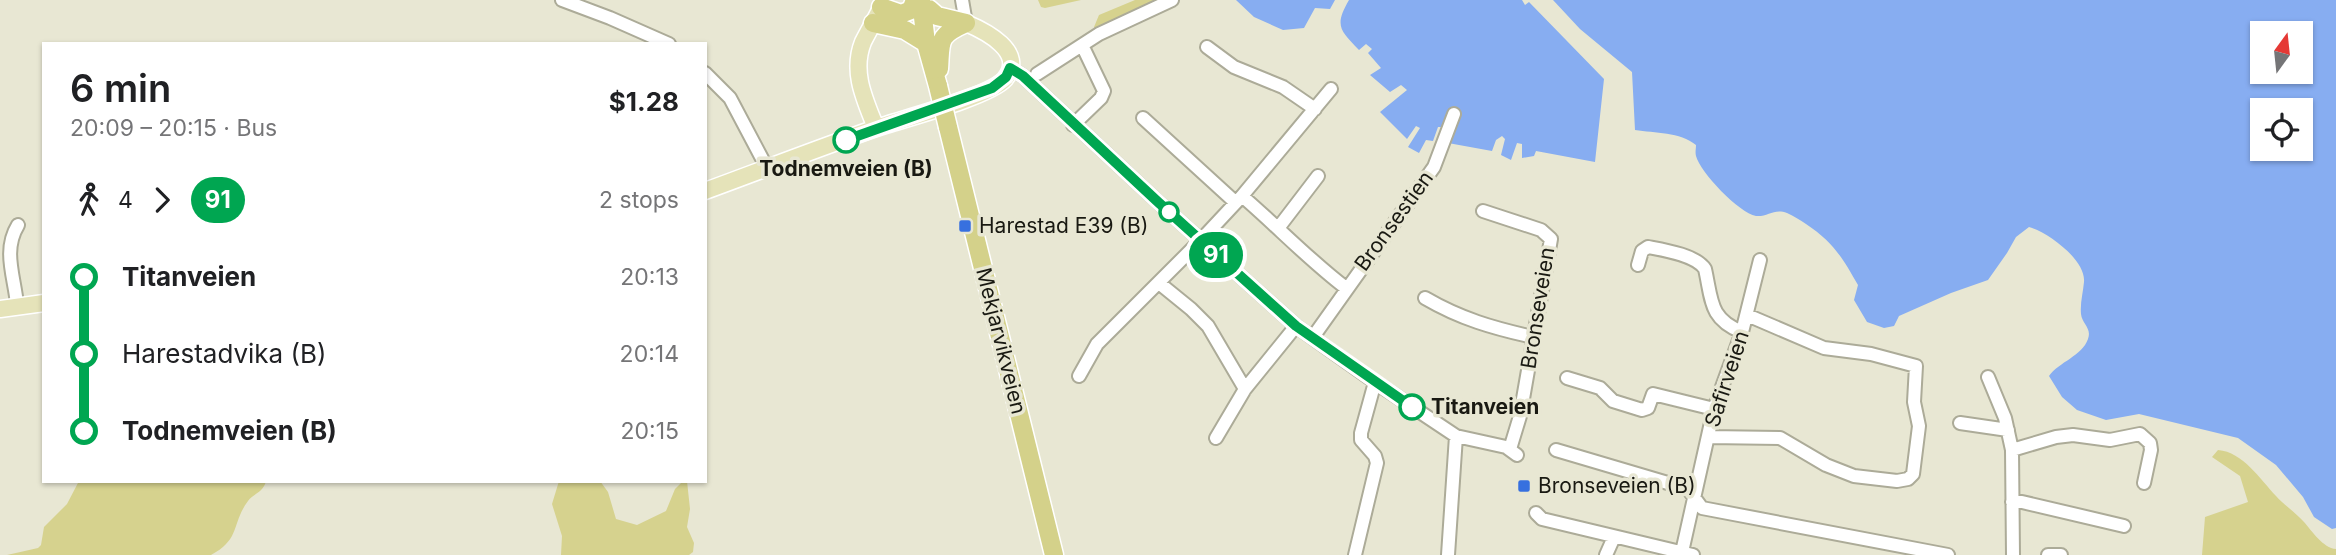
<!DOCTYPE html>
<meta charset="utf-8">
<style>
body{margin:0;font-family:Inter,sans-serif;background:#f2f2f2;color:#202124;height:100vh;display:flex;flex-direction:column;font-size:26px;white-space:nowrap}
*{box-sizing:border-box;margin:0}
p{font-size:23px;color:#757577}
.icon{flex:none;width:38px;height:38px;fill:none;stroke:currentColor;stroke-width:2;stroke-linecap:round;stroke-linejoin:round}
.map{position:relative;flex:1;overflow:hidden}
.drawer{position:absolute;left:42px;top:42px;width:665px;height:441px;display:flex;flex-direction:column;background:#fff;border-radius:0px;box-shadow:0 2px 5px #0004}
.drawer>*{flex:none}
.badge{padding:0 14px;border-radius:23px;font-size:24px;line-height:46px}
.needle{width:46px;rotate:15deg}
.controls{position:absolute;left:2250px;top:21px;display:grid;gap:14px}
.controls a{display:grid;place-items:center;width:63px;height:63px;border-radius:0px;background:#fff;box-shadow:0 2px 5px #0004;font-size:35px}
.map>.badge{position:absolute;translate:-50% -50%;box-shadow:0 0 0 4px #fff}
.legs{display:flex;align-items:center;gap:10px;height:77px;padding:0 28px;font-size:23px}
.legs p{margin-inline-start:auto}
.overview{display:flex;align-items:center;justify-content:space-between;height:119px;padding:0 28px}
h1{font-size:38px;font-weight:600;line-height:52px}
ul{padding:0 28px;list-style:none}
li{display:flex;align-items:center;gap:24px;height:77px;font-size:26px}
li i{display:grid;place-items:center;width:10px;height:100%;margin:0 9px;background:currentColor}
li i::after{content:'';width:18px;height:18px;margin:-9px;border:5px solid;border-radius:50%;background:#fff}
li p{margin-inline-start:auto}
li:first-child i{background:linear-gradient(#0000 50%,currentColor 0)}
li:last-child i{background:linear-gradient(currentColor 50%,#0000 0)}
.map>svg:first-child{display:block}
</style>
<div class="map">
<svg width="2336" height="555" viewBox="0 0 2336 555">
<rect width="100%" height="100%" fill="#e8e7d3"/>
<path fill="#d6d28e" d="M 1038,0 L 1081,0 L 1045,8 L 1041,7 Z
M 1135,0 L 1167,0 L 1096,31 L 1094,27 L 1099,15 Z
M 2218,450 C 2243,452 2260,479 2276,496 C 2284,505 2295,512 2304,522 C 2312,531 2323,548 2336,549 L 2336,555 L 2202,555 L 2205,517 L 2248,502 L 2240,476 L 2212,457 Z
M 79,481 L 266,481 C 263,493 254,493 248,501 C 231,524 241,539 211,555 L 7,555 L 38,548 L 41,545 L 44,527 L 67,504 Z
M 559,481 L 600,481 L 608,492 L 616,519 L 637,525 L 666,511 L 675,489 L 682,482 L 687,481 L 690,509 L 687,527 L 694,543 L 693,552 L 689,555 L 561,555 L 562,536 L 552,504 Z"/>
<path fill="#87adf1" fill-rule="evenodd" d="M 1236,0 L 1335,0 L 1330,9 L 1315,8 L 1304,28 L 1283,30 L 1254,17 Z
M 1349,0 L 1522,0 L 1525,5 L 1529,2 L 1604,79 L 1595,162 L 1536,151 L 1534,156 L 1522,158 L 1522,144 L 1517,143 L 1511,160 L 1501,155 L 1505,139 L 1502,136 L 1496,140 L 1492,151 L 1448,143 L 1452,113 L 1441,127 L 1438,127 L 1433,141 L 1426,140 L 1419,153 L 1408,147 L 1420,128 L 1416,126 L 1407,139 L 1380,112 L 1407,90 L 1401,85 L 1390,92 L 1370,75 L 1381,68 L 1368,53 L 1372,49 L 1366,44 L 1359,50 C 1340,30 1334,26 1349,0 Z
M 1553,0 L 2336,0 L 2336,528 L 2332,529 L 2314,517 L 2303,497 L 2276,465 L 2238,438 L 2139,414 L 2106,420 L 2077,410 L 2062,397 L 2049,376 C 2059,362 2082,356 2088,339 C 2092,328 2082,324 2081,314 C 2080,303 2083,293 2084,282 C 2086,260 2048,232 2029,227 L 2016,237 L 2007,253 L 1988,280 L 1951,293 L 1899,316 L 1894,326 L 1884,328 L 1867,322 L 1854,300 L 1858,285 C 1842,257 1833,242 1806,224 C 1800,220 1794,216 1787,213 C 1774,208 1768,217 1756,216 C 1739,213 1700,172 1696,156 C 1695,152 1696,149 1696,145 C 1680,132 1655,133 1635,130 L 1632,72 L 1580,29 ZM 2301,33 L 2301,72 L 2263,72 L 2263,33 ZM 2301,110 L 2301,149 L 2263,149 L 2263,110 Z"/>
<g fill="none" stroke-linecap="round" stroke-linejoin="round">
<defs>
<path id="minor" d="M 562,0 L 610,18 L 669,44
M 962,0 L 966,23
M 1207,47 L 1234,67 L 1283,87 L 1315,109
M 1010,68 L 1023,76 L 1158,202 L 1296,326 L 1375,382 L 1456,436 L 1506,447 L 1517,455
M 705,73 L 730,98 L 767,168
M 1037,74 L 1099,34 L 1172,0
M 1143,118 L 1235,202
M 1073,125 L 1101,98 L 1104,91 L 1082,45
M 1242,196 C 1277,226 1309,260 1346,288
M 1483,211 L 1541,230 L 1551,239 L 1520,416 L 1510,449
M 1279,227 L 1318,176
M 1638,265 L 1642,251 L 1648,247 C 1664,250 1696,255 1705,269 C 1712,300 1709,319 1742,332
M 1159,283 L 1191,309 L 1208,326 L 1245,389
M 1425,298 C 1461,319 1493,328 1533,337
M 17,305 C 15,278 2,251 18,225
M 1313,337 L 1434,167 L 1454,114
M 1079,376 L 1097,344 L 1200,241 L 1242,196 L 1331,89
M 1988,377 L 2005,418 L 2012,450 L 2013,555
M 1567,378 L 1600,388 L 1613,401 L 1642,410 L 1648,408 L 1653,394 L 1714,409
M 1960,423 L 2008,430
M 1708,437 L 1780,438 L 1826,465 L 1854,476 L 1897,481 L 1908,479 L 1913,474 L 1919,426 L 1914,402 L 1916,366 L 1871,354 L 1824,348 L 1747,315
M 1216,438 L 1245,389 L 1296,326
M 1556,450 L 1688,489 L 1702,508 L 1948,555
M 2012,450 L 2056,437 L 2073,435 L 2110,440 L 2140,434 L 2150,443 L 2151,450 L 2144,483
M 2012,502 L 2022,502 L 2124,526
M 1536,513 L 1542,519 L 1693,555
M 1682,552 L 1714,409 L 1742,332 L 1760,260
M 1355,555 L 1377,463 L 1375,456 L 1361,440 L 1361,433 L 1375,382
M 1448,555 L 1456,436
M 1606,555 L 1614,537
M 2048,555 L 2061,555"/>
<path id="major" d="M 876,128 C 865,100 851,72 863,42 C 868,32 874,22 879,12
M 705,191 C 762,170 819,148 876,128 C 902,119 989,97 1005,79 C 1027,52 985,31 966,23
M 0,309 L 44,303"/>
<path id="highway" d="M 921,0 L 926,43 L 938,86
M 881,7 L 901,14 L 911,10 L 915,0
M 929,9 L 937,16 L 966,23
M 873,23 L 905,30 L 926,43
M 939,69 C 941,40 937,36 966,23
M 948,127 L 1054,555"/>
</defs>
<use href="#minor" stroke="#acab98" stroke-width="16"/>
<use href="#major" stroke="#fff" stroke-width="19"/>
<use href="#highway" stroke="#fff" stroke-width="21"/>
<use href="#minor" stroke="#fff" stroke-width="12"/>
<use href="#major" stroke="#e5e3b9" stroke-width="16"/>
<use href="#highway" stroke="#d4d18a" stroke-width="18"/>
<defs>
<path id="highway-bridge" d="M 938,86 L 948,127"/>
</defs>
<use href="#highway-bridge" stroke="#fff" stroke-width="21" stroke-linecap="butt"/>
<use href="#highway-bridge" stroke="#d4d18a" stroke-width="18"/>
</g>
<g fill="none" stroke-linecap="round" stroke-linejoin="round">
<defs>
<path id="line-1" d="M 846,140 L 992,88 L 1006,77 L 1010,68 L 1023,76 L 1158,202 L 1296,326 L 1412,407"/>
</defs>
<use href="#line-1" stroke="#fff" stroke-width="16"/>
<use href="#line-1" stroke="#00a651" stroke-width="10"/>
</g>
<g fill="#fff" stroke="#00a651" stroke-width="3.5">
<circle cx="846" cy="140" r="12"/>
<circle cx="1169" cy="212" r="9"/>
<circle cx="1412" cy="407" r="12"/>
</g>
<g fill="#3770df" stroke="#e8e7d3" stroke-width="2.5">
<rect x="958" y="219" width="14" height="14" rx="3.5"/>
<rect x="1517" y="479" width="14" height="14" rx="3.5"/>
</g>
<g text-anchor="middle" stroke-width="7" stroke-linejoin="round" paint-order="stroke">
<g font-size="21" font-weight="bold" fill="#191912" stroke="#e8e7d3">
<text x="846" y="176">Todnemveien (B)</text>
<text x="1431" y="414" text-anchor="start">Titanveien</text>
</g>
<g font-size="21" fill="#191912" stroke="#e8e7d3">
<text transform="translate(1394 221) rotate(-54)" y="7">Bronsestien</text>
<text transform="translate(1538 308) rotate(-81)" y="7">Bronseveien</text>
<text transform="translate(1001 341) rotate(76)" y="7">Mekjarvikveien</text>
<text transform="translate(1727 379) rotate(-72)" y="7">Safirveien</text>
</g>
<g font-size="21" fill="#191912" stroke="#e8e7d3" text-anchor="start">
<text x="979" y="233">Harestad E39 (B)</text>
<text x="1538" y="493">Bronseveien (B)</text>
</g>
</g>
</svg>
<div class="controls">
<a><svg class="needle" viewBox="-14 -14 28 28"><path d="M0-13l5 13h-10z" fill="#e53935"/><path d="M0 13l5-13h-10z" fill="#757577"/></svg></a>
<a><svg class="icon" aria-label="locate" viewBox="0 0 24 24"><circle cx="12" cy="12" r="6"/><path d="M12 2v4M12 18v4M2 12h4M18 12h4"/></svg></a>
</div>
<b class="badge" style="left:1216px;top:255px;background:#00a651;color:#fff">91</b>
<section class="drawer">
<div class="overview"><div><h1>6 min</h1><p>20:09 – 20:15 · Bus</p></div><b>$1.28</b></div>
<div class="legs"><svg class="icon" aria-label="walk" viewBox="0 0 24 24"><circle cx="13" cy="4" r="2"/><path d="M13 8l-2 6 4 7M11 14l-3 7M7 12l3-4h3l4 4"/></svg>4<svg class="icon" aria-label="forward" viewBox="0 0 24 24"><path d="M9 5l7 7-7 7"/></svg><b class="badge" style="background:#00a651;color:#fff">91</b><p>2 stops</p></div>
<ul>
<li><i style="color:#00a651"></i><b>Titanveien</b><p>20:13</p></li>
<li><i style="color:#00a651"></i><span>Harestadvika (B)</span><p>20:14</p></li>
<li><i style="color:#00a651"></i><b>Todnemveien (B)</b><p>20:15</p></li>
</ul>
</section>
</div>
